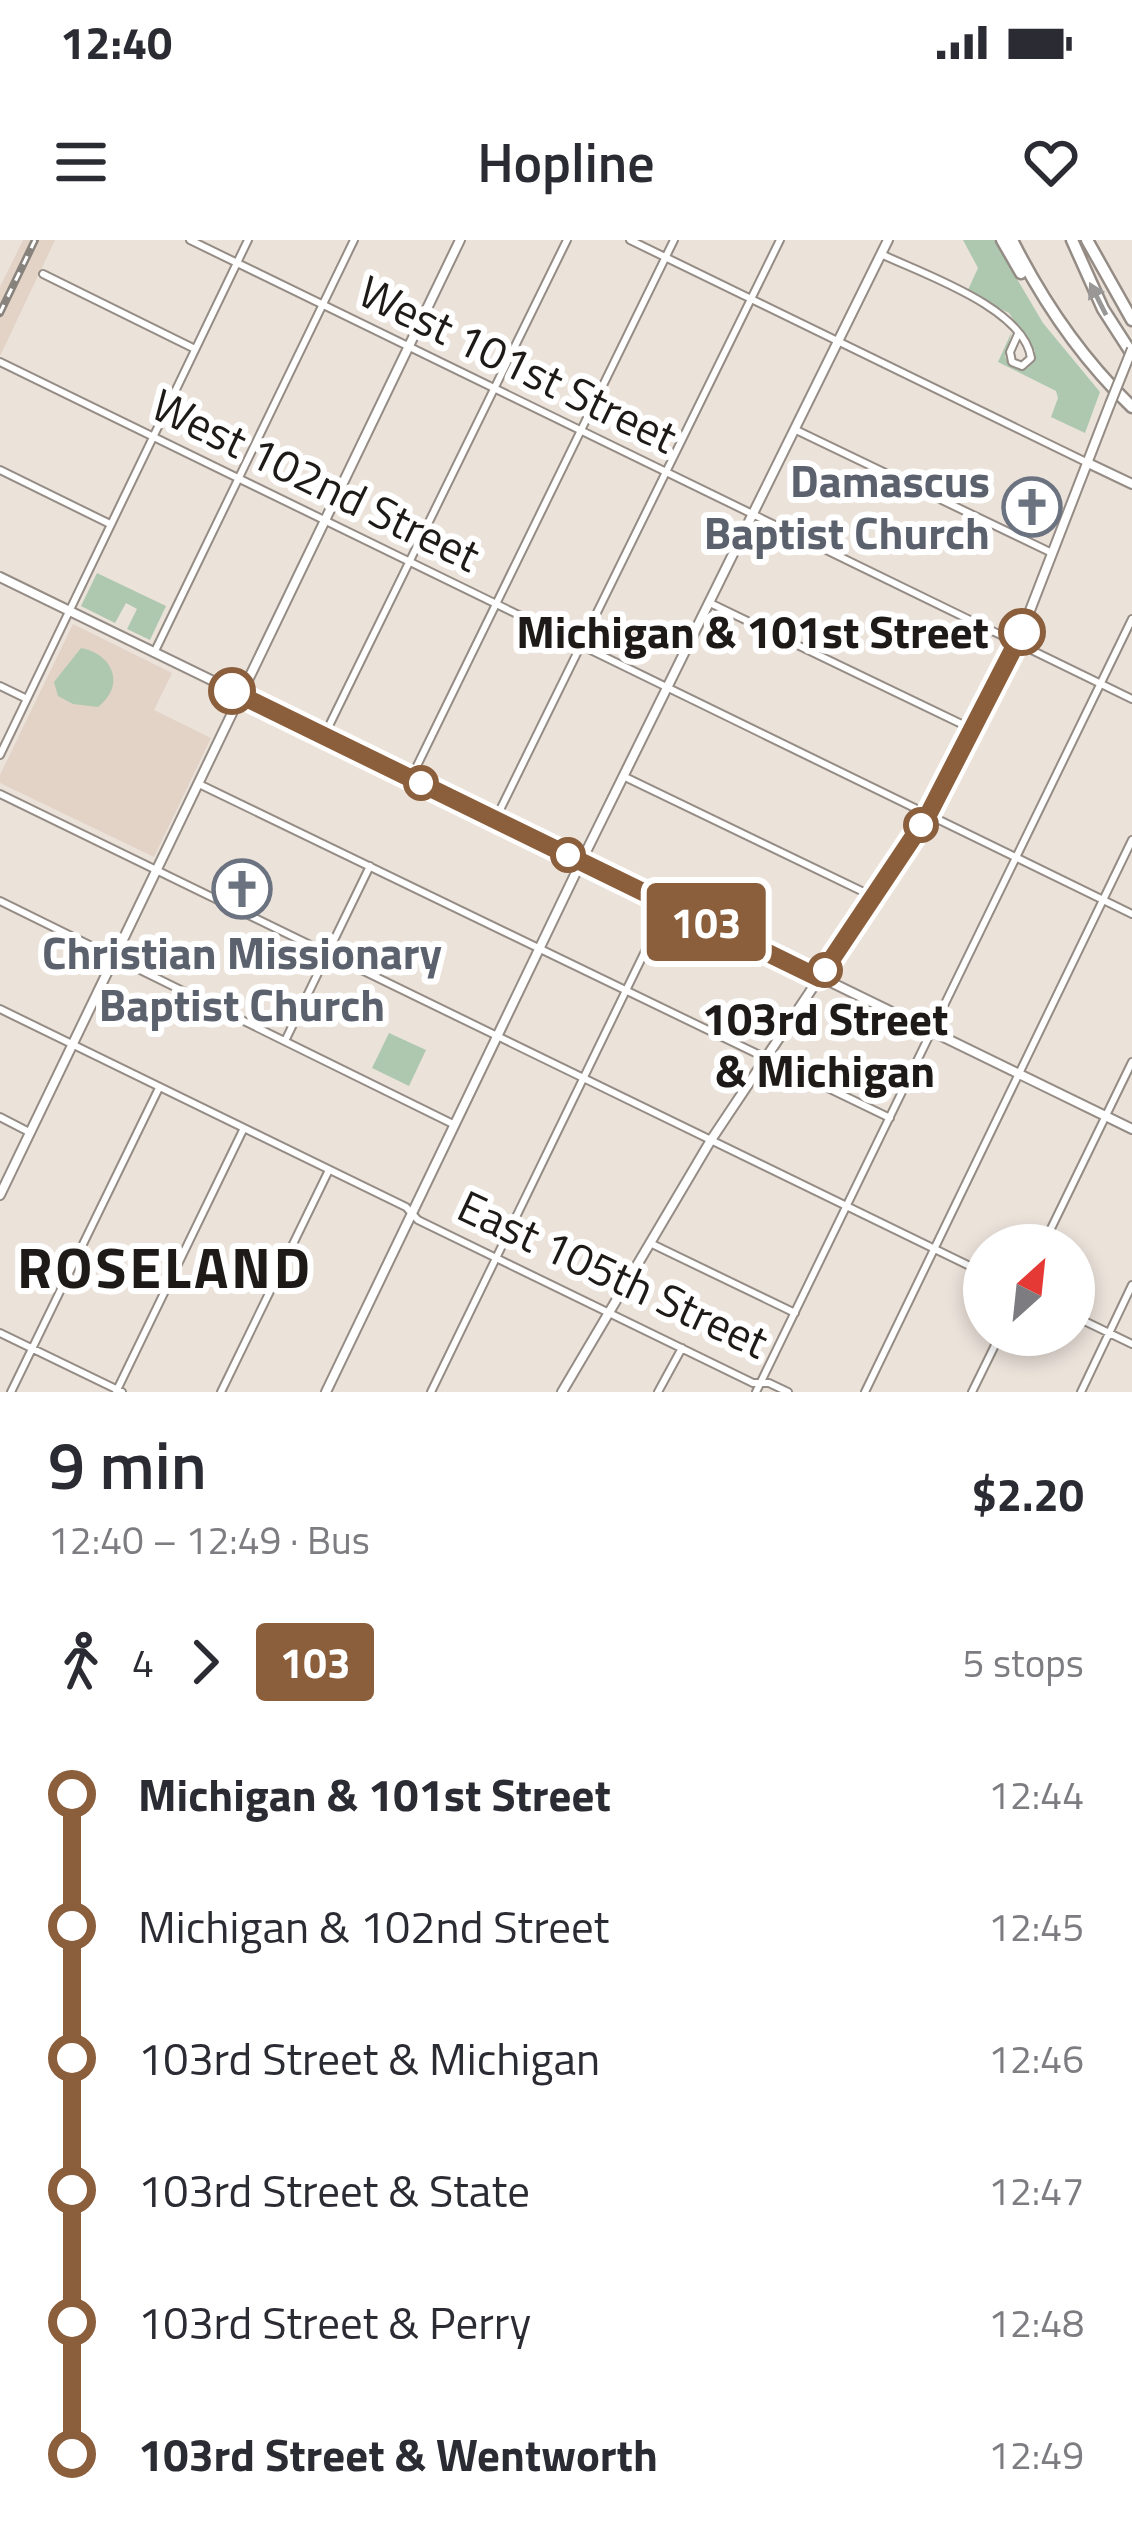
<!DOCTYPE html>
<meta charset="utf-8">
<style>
body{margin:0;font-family:"Titillium Web",sans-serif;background:#f2f2f3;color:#2b2b33;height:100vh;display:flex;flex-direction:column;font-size:45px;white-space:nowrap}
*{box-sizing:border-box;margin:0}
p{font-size:39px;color:#7c7c81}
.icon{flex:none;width:66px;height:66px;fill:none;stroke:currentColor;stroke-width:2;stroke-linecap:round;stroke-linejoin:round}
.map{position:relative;height:1152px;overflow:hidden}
.sheet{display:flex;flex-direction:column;background:#fff;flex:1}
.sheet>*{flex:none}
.badge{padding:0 24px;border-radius:9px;font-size:42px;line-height:78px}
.needle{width:78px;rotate:27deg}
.fabs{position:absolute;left:963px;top:984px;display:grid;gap:24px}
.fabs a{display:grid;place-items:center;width:132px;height:132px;border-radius:50%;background:#fff;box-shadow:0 6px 18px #0003;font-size:60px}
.map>.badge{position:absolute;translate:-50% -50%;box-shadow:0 0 0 6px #fff}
.legs{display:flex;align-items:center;gap:18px;height:132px;padding:0 48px;font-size:39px}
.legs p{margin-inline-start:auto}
.head{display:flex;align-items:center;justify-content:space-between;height:204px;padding:0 48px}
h1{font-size:66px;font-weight:600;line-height:90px}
ul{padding:0 48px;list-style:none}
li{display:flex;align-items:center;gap:42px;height:132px;font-size:45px}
li i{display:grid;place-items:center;width:18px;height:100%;margin:0 15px;background:currentColor}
li i::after{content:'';width:30px;height:30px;margin:-15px;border:9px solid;border-radius:50%;background:#fff}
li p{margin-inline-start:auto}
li:first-child i{background:linear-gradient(#0000 50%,currentColor 0)}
li:last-child i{background:linear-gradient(currentColor 50%,#0000 0)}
.status{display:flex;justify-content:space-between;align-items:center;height:84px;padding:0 60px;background:#fff;direction:ltr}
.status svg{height:33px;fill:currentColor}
header{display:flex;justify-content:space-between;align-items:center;height:156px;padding:0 48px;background:#fff;font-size:54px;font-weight:600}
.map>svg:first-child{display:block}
</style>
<div class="status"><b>12:40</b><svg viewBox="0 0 49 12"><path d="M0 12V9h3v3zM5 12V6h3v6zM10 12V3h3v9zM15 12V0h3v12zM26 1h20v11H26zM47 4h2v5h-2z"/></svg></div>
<header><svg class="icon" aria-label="menu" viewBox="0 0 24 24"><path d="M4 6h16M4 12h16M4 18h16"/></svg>Hopline<svg class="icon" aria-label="heart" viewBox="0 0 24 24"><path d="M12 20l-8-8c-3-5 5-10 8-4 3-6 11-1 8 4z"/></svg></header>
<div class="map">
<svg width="1132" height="1152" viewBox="0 0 1132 1152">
<rect width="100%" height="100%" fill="#ebe2da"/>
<path fill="#e2d3c6" d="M 23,0 L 55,0 L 0,116 L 0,47 Z
M 73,384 L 172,433 L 154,470 L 211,498 L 154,617 L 0,543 L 0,535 Z"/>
<path fill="#aec8b0" d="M 963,0 L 994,0 L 1043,83 L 1100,152 L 1085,193 L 1051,177 L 1058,158 L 1056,151 L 998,122 L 1012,91 L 1005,117 L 1011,126 L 1028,128 L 1035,111 L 1009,73 L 967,52 L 978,28 Z
M 97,333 L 166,366 L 150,400 L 127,389 L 137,369 L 126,363 L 115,383 L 81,366 Z
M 81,408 C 113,414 126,445 98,467 L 73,464 L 58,456 L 54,442 Z
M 389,793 L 426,810 L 409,846 L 372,828 Z"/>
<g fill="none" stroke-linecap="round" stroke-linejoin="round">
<defs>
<path id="street" d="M 190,0 L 1132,459
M 630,0 L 1088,223
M 881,14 C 923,34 1024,68 1031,118 L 1022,126 L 1012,122 L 1010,112 L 1018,94
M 43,34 L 195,109
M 0,122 L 1132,674
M 794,189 L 1052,313
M 0,230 L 110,284
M 710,363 L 974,490
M 154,413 L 354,0
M 0,446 L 27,459
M 324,496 L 567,0
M 0,515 L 248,0
M 623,536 L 874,657
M 411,538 L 674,0
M 199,544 L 890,878
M 0,554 L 984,1033
M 496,578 L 780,0
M 0,661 L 455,885
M 0,769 L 406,967 L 418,980 L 753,1143 L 769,1143 L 788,1152
M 285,801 L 370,626
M 0,877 L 29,892
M 650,1003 L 795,1073
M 1043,1005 L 1132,822
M 1074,1076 L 1132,1104
M 0,1093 L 122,1152
M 11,1152 L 159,848
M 116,1152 L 244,888
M 221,1152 L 329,930
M 431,1152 L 668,664
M 658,1152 L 682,1108
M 756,1152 L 1132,379
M 865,1152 L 1132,600
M 972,1152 L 1000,1095
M 1081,1152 L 1132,1045"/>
<path id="secondary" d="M 1088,223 L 1132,244
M 0,337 L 1132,889
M 0,955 L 460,0
M 326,1152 L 581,622 L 888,0
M 562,1152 L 711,900 L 928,575 L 1017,404 L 1110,164"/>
<path id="highway" d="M 1002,0 L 1021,33
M 1012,0 C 1043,62 1082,119 1132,167
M 1072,0 L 1103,69 L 1132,114
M 1087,0 L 1132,80"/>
</defs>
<use href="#street" stroke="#948c85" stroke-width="10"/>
<use href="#secondary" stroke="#948c85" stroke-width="12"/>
<use href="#highway" stroke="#948c85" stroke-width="15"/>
<use href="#street" stroke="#fff" stroke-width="6"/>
<use href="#secondary" stroke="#fff" stroke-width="8"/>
<use href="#highway" stroke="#fff" stroke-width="10"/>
<defs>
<path id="rail" d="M 0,73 L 35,0"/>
</defs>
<use href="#rail" stroke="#88827d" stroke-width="8"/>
<use href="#rail" stroke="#fff" stroke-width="3" stroke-dasharray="9" stroke-linecap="butt"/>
<defs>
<path id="secondary-bridge" d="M 1110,164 L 1132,109"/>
</defs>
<use href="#secondary-bridge" stroke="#948c85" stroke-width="12" stroke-linecap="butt"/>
<use href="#secondary-bridge" stroke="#fff" stroke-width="8"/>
</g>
<defs><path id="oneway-solid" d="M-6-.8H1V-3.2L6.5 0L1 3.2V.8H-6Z" transform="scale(3)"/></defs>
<use fill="#999897" href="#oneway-solid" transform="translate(1098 59) rotate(-117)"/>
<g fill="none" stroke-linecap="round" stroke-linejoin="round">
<defs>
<path id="line-1" d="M 232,451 L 819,738 L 928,575 L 1022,392"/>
</defs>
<use href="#line-1" stroke="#fff" stroke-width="27"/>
<use href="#line-1" stroke="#8b5e3c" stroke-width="18"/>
</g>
<defs>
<symbol id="church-ring" viewBox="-11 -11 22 22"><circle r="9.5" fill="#fff" stroke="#6b7280" stroke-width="1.5"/><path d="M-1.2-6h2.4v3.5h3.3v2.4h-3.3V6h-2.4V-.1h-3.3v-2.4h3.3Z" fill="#6b7280"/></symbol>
</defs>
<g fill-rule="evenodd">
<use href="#church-ring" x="999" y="234" width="66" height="66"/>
<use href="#church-ring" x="209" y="616" width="66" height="66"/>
</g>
<g fill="#fff" stroke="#8b5e3c" stroke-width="6">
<circle cx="1022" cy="392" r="21"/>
<circle cx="232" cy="451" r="21"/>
<circle cx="421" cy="543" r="15"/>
<circle cx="921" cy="585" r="15"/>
<circle cx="568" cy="615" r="15"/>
<circle cx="825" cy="730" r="15"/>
</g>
<g text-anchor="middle" stroke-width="12" stroke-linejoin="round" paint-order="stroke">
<g font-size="45" fill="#1d1a17" stroke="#fff">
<text transform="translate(518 124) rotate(26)" y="16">West 101st Street</text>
<text transform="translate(316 240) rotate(26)" y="16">West 102nd Street</text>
<text transform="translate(613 1034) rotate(25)" y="16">East 105th Street</text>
</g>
<g font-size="45" font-weight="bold" fill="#5b616d" stroke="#fff" text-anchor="end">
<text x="990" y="257">Damascus<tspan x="990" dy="52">Baptist Church</tspan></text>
<text x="242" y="729" text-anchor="middle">Christian Missionary<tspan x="242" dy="52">Baptist Church</tspan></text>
</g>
<g font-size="45" font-weight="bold" fill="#1d1a17" stroke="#fff" text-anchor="end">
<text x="989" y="408">Michigan &amp; 101st Street</text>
<text x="825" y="795" text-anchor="middle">103rd Street<tspan x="825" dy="52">&amp; Michigan</tspan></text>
</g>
<g font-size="57" font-weight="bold" letter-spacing="3" fill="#1d1a17" stroke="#fff">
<text x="165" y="1048">ROSELAND</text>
</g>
</g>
</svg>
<div class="fabs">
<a><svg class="needle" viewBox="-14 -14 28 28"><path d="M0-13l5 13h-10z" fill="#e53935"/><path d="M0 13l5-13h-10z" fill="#7c7c81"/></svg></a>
</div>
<b class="badge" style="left:706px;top:682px;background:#8b5e3c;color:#fff">103</b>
</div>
<section class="sheet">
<div class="head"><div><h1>9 min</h1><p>12:40 – 12:49 · Bus</p></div><b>$2.20</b></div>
<div class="legs"><svg class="icon" aria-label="walk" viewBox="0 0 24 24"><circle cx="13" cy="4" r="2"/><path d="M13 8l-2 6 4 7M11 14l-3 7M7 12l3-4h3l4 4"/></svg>4<svg class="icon" aria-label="forward" viewBox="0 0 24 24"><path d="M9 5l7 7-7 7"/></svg><b class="badge" style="background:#8b5e3c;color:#fff">103</b><p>5 stops</p></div>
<ul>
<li><i style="color:#8b5e3c"></i><b>Michigan &amp; 101st Street</b><p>12:44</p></li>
<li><i style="color:#8b5e3c"></i><span>Michigan &amp; 102nd Street</span><p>12:45</p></li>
<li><i style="color:#8b5e3c"></i><span>103rd Street &amp; Michigan</span><p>12:46</p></li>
<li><i style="color:#8b5e3c"></i><span>103rd Street &amp; State</span><p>12:47</p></li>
<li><i style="color:#8b5e3c"></i><span>103rd Street &amp; Perry</span><p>12:48</p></li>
<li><i style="color:#8b5e3c"></i><b>103rd Street &amp; Wentworth</b><p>12:49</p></li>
</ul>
</section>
